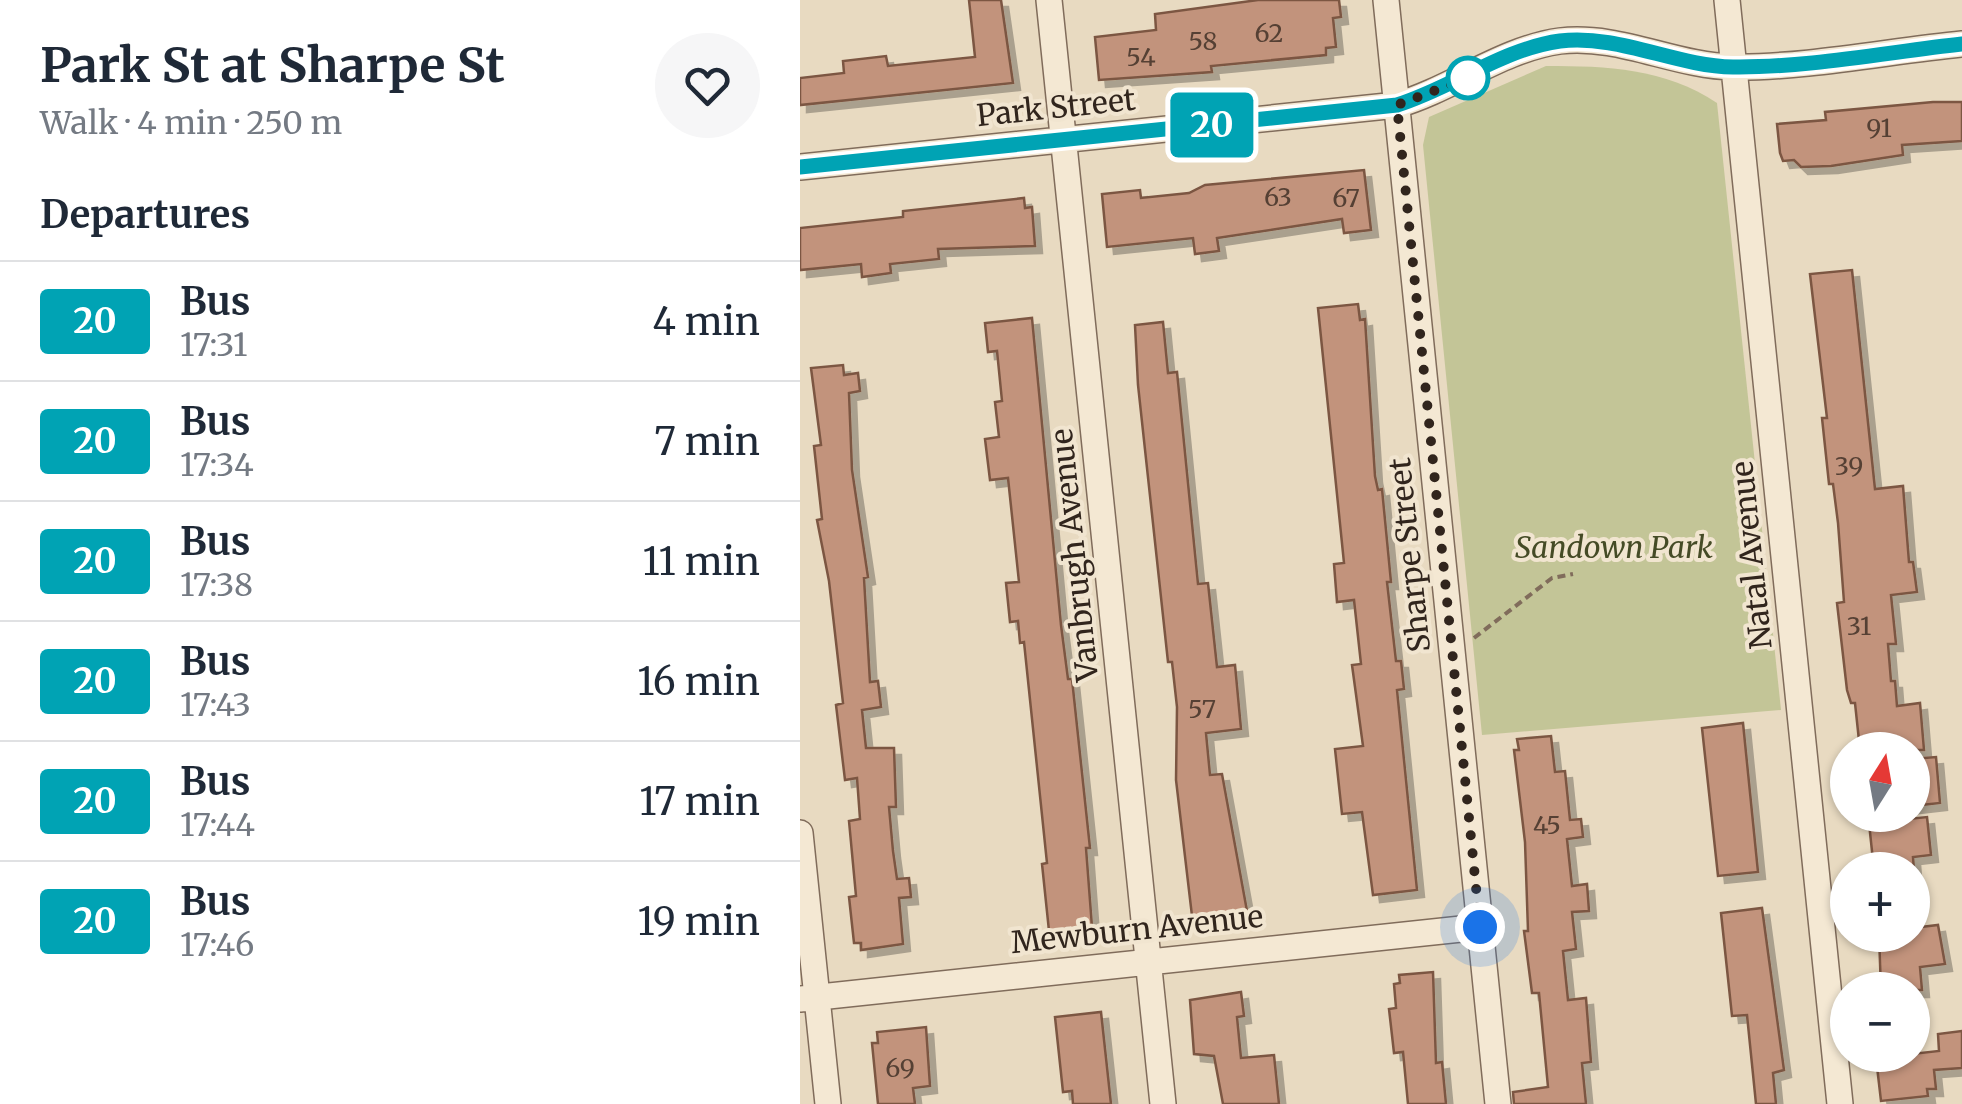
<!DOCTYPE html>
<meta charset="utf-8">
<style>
body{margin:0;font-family:Merriweather,serif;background:#f6f6f7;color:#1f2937;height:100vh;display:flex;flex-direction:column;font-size:38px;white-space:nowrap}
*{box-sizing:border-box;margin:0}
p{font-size:32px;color:#747a83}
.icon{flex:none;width:55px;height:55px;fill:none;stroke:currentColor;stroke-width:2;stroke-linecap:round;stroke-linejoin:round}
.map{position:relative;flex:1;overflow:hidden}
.panel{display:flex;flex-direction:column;background:#fff;width:800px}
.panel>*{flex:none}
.badge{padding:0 20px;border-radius:8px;font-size:35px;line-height:65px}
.needle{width:65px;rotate:11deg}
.buttons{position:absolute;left:1030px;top:732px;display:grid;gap:20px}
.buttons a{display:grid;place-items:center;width:100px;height:100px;border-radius:50%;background:#fff;box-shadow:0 2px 8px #0004;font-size:50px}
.you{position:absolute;width:50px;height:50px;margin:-25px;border:8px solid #fff;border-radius:50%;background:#1a73e8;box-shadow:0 0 0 15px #1a73e833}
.map>.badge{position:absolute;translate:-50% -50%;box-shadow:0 0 0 5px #fff}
h2{padding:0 40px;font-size:38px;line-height:90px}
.round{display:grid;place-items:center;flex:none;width:105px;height:105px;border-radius:52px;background:#f6f6f7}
.headline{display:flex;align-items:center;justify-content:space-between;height:170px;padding:0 40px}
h1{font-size:48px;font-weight:700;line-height:75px}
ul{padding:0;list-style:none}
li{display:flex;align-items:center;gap:30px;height:120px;padding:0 40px;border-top:2px solid #e0e1e3}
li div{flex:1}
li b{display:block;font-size:38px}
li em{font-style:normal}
li .badge{min-width:110px;font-weight:700;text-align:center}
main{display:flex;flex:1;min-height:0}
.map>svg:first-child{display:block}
</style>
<main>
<section class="panel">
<div class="headline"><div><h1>Park St at Sharpe St</h1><p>Walk · 4 min · 250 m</p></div><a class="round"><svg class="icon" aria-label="heart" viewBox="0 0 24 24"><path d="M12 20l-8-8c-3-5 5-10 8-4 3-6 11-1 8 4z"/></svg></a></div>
<h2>Departures</h2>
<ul>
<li><span class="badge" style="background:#00a3b4;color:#fff">20</span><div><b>Bus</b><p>17:31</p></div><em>4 min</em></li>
<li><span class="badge" style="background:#00a3b4;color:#fff">20</span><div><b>Bus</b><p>17:34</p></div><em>7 min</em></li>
<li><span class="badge" style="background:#00a3b4;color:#fff">20</span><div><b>Bus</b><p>17:38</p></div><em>11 min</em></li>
<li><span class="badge" style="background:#00a3b4;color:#fff">20</span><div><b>Bus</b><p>17:43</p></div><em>16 min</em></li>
<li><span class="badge" style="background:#00a3b4;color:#fff">20</span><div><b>Bus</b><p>17:44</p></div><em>17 min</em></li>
<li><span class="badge" style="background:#00a3b4;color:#fff">20</span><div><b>Bus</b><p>17:46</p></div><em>19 min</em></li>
</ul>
</section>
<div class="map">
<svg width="1162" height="1104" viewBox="0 0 1162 1104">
<defs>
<filter id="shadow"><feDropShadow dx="7" dy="7" stdDeviation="0" flood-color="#0004"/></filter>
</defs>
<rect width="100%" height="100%" fill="#e8dac1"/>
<path fill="#c3c597" d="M 746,66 C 808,66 864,68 917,103 L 981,710 L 682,735 L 623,145 L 629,117 Z"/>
<path fill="#c2937b" stroke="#7c5643" stroke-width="2.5" filter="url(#shadow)" d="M 169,0 L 201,0 L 213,83 L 0,105 L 0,78 L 44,73 L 43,61 L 86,56 L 88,66 L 175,57 Z
M 458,0 L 539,0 L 541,17 L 533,18 L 536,47 L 526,48 L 526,55 L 411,66 L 412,72 L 299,80 L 295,37 L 356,30 L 355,14 Z
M 1133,102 L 1162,102 L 1162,141 L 1102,145 L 1103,155 L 1031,166 L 1001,167 L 994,160 L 983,161 L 980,153 L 977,124 L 1026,120 L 1025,112 Z
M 564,170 L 571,230 L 544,233 L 542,219 L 417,238 L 419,251 L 395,254 L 393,238 L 307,247 L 302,194 L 340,190 L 341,198 L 389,193 L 405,185 Z
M 224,198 L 225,208 L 232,207 L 235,246 L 138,249 L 139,259 L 90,264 L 91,273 L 62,277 L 61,264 L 0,270 L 0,228 L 103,217 L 103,211 Z
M 1052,270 L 1075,489 L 1103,486 L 1109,562 L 1113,562 L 1117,592 L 1091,595 L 1096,644 L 1088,644 L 1091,681 L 1095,681 L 1097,706 L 1120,703 L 1124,750 L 1060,750 L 1055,703 L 1051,703 L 1047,690 L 1037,603 L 1044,602 L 1038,523 L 1033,484 L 1029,484 L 1022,418 L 1027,418 L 1010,274 Z
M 558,304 L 560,320 L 565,319 L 575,476 L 578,490 L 582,489 L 591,582 L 587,582 L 596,661 L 601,661 L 604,689 L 597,690 L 617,890 L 573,895 L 562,812 L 542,814 L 535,749 L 563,746 L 552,665 L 561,664 L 554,600 L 537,602 L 534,564 L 544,563 L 518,308 Z
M 232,318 L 261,625 L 268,679 L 272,679 L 290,848 L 286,848 L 292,927 L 249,931 L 242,864 L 247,863 L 224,642 L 220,643 L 218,621 L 210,622 L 206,583 L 219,582 L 208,478 L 190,480 L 185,439 L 199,437 L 195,402 L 202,401 L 197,351 L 188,352 L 185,323 Z
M 363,322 L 368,373 L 377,372 L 398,584 L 408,583 L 417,667 L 435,665 L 441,729 L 406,733 L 410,775 L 422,774 L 447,911 L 392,916 L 376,780 L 377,707 L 372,662 L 368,662 L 338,385 L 335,325 Z
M 43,365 L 44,375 L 58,373 L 60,391 L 49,393 L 52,470 L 68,577 L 64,578 L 70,682 L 78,681 L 81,707 L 62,710 L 66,748 L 94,748 L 96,807 L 89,807 L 93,851 L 97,879 L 109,878 L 111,897 L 99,898 L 103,944 L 61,950 L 61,943 L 54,943 L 49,897 L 56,896 L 49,821 L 60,819 L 57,778 L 45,780 L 36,705 L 43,703 L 29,581 L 17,520 L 22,519 L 14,446 L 21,445 L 11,368 Z
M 943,723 L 958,872 L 918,876 L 902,728 Z
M 751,736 L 755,772 L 765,771 L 770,820 L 781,819 L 783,837 L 767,839 L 772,886 L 787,884 L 789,911 L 772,912 L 776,949 L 763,951 L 768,1000 L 786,998 L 791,1062 L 782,1063 L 786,1104 L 714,1104 L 713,1092 L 748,1087 L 739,993 L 732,993 L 724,931 L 728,931 L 725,842 L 714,750 L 719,750 L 717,739 Z
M 1136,757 L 1140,803 L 1112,806 L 1112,759 Z
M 1127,817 L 1131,855 L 1113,857 L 1114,870 L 1074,870 L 1069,823 Z
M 962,908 L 984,1070 L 973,1073 L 976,1104 L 956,1104 L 947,1015 L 932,1016 L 921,913 Z
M 1138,925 L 1145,964 L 1120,967 L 1122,990 L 1081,990 L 1079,935 L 1112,935 L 1112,928 Z
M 633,972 L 636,1063 L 642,1062 L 646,1104 L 608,1104 L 603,1052 L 594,1053 L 589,1009 L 596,1008 L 594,984 L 600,983 L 599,975 Z
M 441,992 L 444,1016 L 437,1017 L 441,1058 L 474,1055 L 479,1104 L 423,1104 L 414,1056 L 394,1054 L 390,1000 Z
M 301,1012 L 311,1104 L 273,1104 L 272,1091 L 263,1092 L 255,1017 Z
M 126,1027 L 130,1086 L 113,1088 L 115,1104 L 78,1104 L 72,1043 L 78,1043 L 77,1032 Z
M 1162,1031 L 1162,1068 L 1134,1070 L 1136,1089 L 1127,1089 L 1128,1096 L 1081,1101 L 1076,1058 L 1139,1051 L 1138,1034 Z"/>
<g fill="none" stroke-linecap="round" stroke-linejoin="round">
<defs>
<path id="street" d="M 249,0 L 363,1104
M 586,0 L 698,1104
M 927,0 L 1040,1104
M 0,167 L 597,105 C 652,89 702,49 760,41 C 819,34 875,66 933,67 C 1005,68 1090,51 1162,44
M 0,833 L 28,1104
M 0,999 L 680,927"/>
</defs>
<use href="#street" stroke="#806c5b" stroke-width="28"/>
<path stroke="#806c5b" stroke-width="4" stroke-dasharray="8 5" stroke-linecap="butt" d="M 674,638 L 752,578 L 773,574"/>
<use href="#street" stroke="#f4e8d3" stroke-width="25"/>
</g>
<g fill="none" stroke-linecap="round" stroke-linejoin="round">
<defs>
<path id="line" d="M 0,167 L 597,105 C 652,88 702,49 760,41 C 819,34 875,66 933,67 C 1006,68 1089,52 1162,44"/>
</defs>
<use href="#line" stroke="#fff" stroke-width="22"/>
<use href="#line" stroke="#00a3b4" stroke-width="15"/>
<path stroke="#31251d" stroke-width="10" stroke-dasharray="0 18" d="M 668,78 L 597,105 L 680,927"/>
</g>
<circle fill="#fff" stroke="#00a3b4" stroke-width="5" cx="668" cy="78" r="20"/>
<g text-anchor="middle" stroke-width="8" stroke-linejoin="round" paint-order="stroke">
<g font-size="25" fill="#554034">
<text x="469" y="42">62</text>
<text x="403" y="50">58</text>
<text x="341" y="66">54</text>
<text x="1079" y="137">91</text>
<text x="478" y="206">63</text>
<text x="546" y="207">67</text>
<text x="1049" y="475">39</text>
<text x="1059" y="635">31</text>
<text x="402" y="718">57</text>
<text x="747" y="834">45</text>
<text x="100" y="1077">69</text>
</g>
<g font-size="30" fill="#31251d" stroke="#f1e5d0">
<text transform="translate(256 108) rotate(-6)" y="10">Park Street</text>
<text transform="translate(275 555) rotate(-96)" y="10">Vanbrugh Avenue</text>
<text transform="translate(610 555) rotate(-96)" y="10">Sharpe Street</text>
<text transform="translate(952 555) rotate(-96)" y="10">Natal Avenue</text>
<text transform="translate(337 930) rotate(-6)" y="10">Mewburn Avenue</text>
</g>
<g font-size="30" font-style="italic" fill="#454b26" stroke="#f1e5d0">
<text x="814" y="558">Sandown Park</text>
</g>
</g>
</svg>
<div class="buttons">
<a><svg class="needle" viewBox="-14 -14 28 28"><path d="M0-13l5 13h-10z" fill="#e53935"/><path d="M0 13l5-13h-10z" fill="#747a83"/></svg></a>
<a>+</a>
<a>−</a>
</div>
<div class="you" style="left:680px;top:927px"></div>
<b class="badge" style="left:412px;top:125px;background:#00a3b4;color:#fff">20</b>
</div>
</main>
